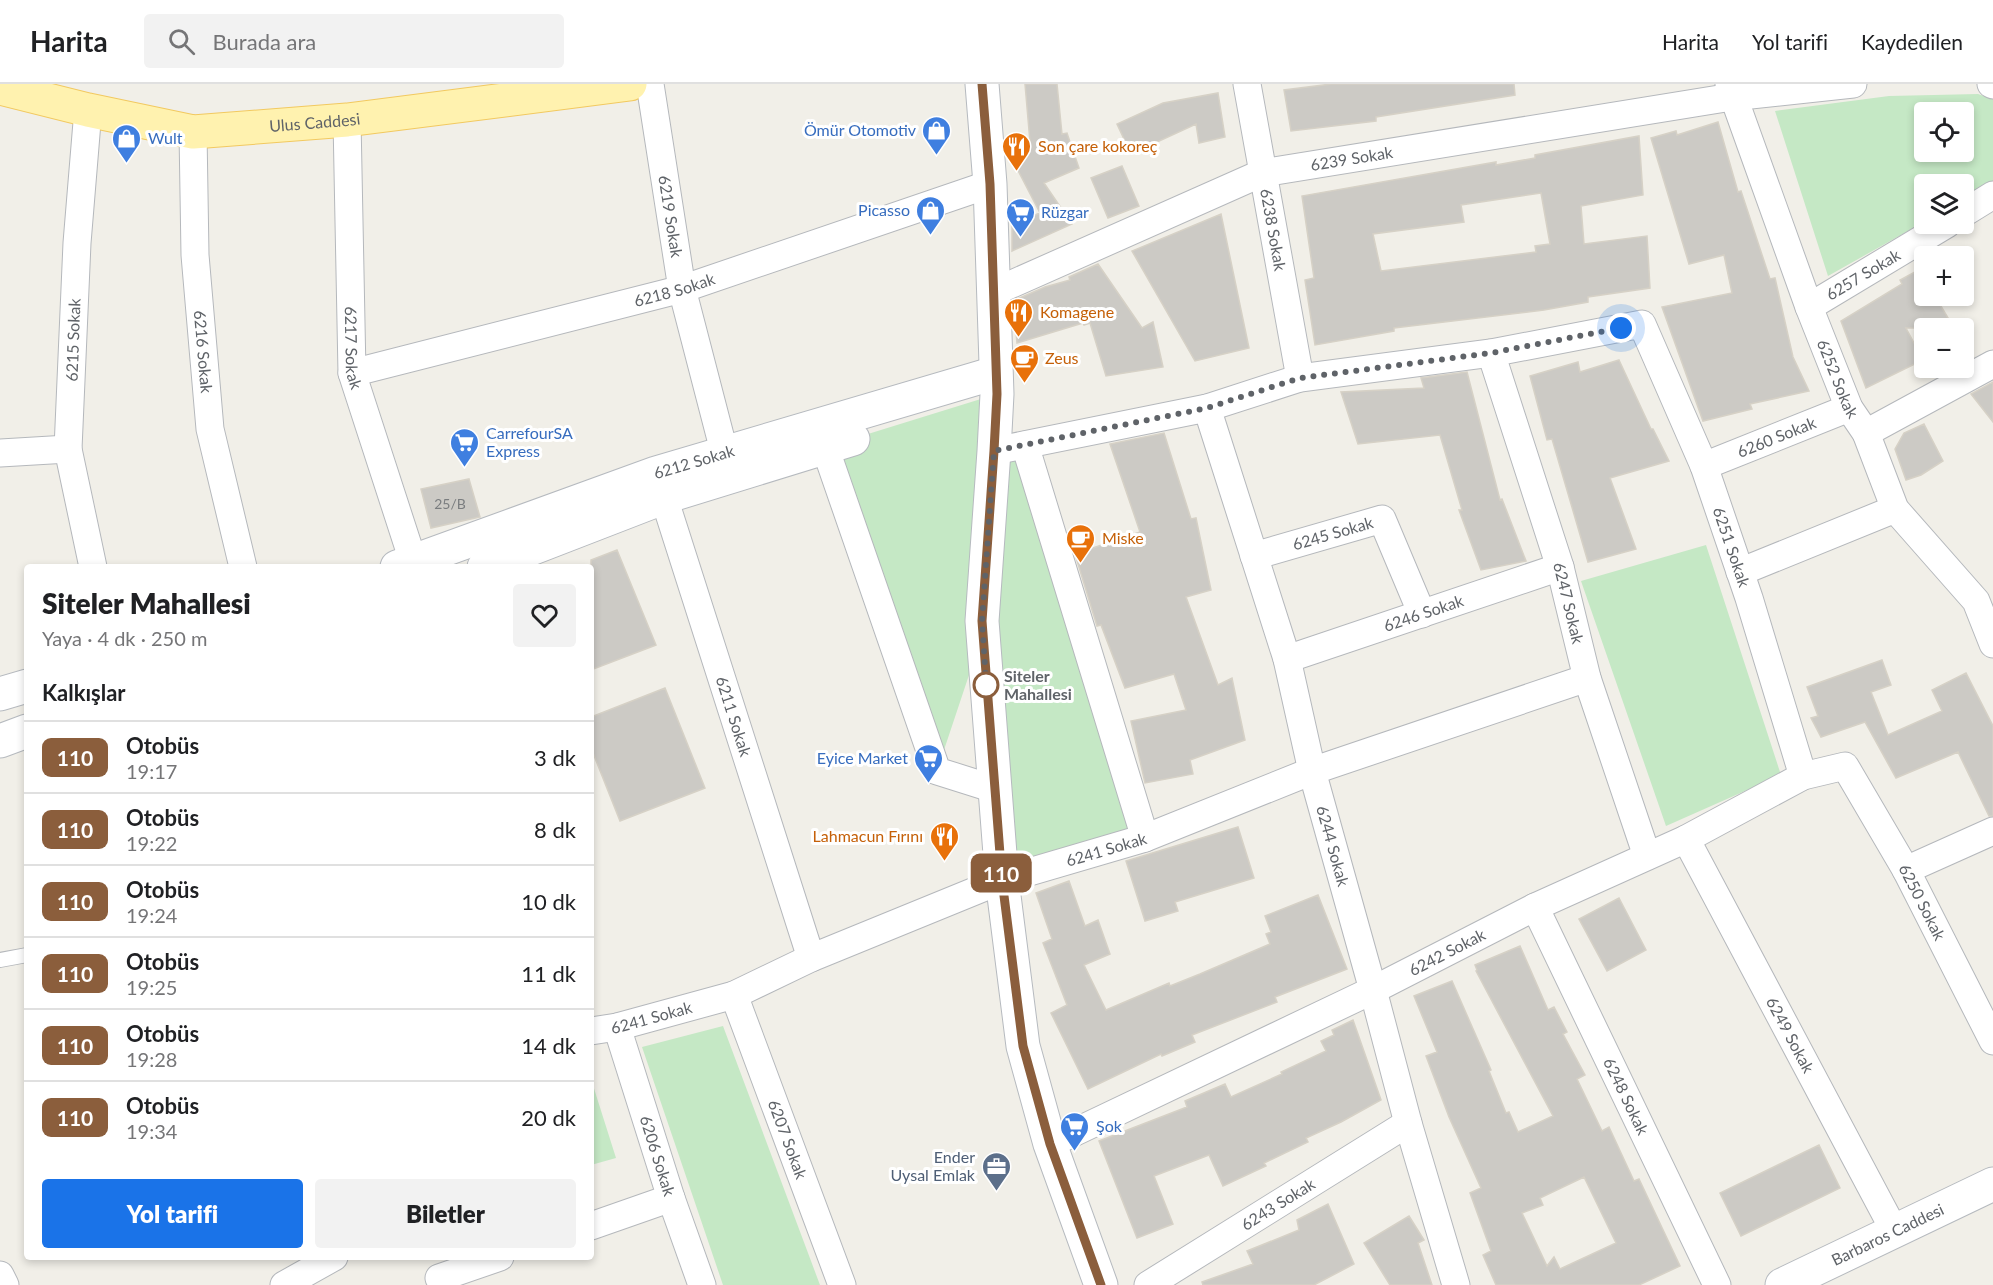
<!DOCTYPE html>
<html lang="tr">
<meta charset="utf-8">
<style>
body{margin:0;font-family:Lato,sans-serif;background:#f2f2f2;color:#202124;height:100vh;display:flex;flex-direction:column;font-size:22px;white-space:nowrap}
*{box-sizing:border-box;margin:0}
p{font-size:20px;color:#757577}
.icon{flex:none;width:33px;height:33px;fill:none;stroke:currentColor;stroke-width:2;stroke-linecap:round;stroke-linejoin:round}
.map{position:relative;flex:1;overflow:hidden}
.sheet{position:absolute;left:24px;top:480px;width:570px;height:696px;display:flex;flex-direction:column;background:#fff;border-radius:6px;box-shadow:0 3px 9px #0003}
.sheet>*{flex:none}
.badge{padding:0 12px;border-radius:9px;font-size:21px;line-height:39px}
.fabs{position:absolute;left:1914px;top:18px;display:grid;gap:12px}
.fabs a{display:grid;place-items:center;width:60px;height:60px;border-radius:6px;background:#fff;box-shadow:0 3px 9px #0003;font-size:30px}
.you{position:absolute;width:30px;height:30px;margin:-15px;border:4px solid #fff;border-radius:50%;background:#1a73e8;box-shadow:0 0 0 9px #1a73e833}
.map>.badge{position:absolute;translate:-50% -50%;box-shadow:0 0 0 3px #fff}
h2{padding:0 18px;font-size:22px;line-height:54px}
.round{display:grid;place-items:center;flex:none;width:63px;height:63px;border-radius:6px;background:#f2f2f2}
.summary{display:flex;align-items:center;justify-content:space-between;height:102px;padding:0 18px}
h1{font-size:28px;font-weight:800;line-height:45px}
.primary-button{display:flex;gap:12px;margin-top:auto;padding:12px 18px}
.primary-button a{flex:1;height:69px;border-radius:6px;background:#1a73e8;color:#fff;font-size:24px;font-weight:800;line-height:69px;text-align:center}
.primary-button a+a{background:#f2f2f2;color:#202124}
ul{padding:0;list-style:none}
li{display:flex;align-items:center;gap:18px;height:72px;padding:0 18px;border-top:2px solid #e0e0e0}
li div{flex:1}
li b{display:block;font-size:22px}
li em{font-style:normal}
li .badge{min-width:66px;font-weight:700;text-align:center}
header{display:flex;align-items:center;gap:36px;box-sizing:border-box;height:84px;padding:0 30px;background:#fff;border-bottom:2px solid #e0e0e0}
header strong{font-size:28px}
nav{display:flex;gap:33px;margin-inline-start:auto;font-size:21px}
.search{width:420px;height:54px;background:#f2f2f2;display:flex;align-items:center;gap:15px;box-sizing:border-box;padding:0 21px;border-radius:6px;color:#757577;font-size:22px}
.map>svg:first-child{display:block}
</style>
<header>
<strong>Harita</strong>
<div class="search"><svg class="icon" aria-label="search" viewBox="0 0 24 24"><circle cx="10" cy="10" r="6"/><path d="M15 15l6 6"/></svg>Burada ara</div>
<nav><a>Harita</a><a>Yol tarifi</a><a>Kaydedilen</a></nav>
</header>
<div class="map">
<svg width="1993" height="1201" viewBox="0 0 1993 1201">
<rect width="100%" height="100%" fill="#f1efe8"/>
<path fill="#c5e8c5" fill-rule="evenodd" d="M 1978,10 L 1993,15 L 1993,101 L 1964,117 L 1964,100 L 1924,100 L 1924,138 L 1828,192 L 1775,27 L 1889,12 ZM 1924,28 L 1964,28 L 1964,68 L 1924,68 Z
M 997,310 L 992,391 L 1025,361 L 1145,754 L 1002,796 L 982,552 L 937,687 L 826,363 Z
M 1706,461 L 1781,691 L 1666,742 L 1581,497 Z
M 723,942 L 820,1201 L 723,1201 L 642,963 Z
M 591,995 L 616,1074 L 591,1081 Z"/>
<path fill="#cccac5" stroke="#d6d1c6" stroke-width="1.5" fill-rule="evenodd" d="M 1025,0 L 1057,0 L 1062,50 L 1067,49 L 1079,84 L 1044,99 L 1072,140 L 1012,167 L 1012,140 L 1040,129 L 1010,71 L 1021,65 L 1024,69 L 1022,60 L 1030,58 Z
M 1331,0 L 1514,0 L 1515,11 L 1376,33 L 1376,37 L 1291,47 L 1284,6 Z
M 1218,9 L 1225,53 L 1199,59 L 1196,40 L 1131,70 L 1117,40 L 1163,19 Z
M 1718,38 L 1738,108 L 1741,107 L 1770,195 L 1775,194 L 1793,273 L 1809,307 L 1750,320 L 1752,325 L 1703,337 L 1662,223 L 1732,209 L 1724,171 L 1689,180 L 1651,54 L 1676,47 L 1677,51 Z
M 1639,52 L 1643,111 L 1581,122 L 1584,160 L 1647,152 L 1650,204 L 1588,213 L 1588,218 L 1544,226 L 1394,244 L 1394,247 L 1315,261 L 1305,196 L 1314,194 L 1302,112 L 1496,78 L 1496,81 L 1535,74 L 1535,71 ZM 1541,109 L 1550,160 L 1535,162 L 1536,168 L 1381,187 L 1373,150 L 1464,138 L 1461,121 Z
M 1122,82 L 1139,122 L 1108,134 L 1091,94 Z
M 1221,130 L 1249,264 L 1195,277 L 1132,167 Z
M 1098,180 L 1142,244 L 1153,238 L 1163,283 L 1106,292 L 1090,239 L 1084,241 L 1083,239 L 1017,259 L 1013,217 L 1045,203 L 1070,196 L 1069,193 Z
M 1924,183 L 1924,212 L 1935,212 L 1954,244 L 1906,244 L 1923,276 L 1866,304 L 1841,237 L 1902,200 L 1900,196 Z
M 1619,276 L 1651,345 L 1653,345 L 1669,377 L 1610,394 L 1636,465 L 1588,478 L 1552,355 L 1547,356 L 1530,292 L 1578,278 L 1580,288 Z
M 1467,288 L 1500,416 L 1502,415 L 1526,477 L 1481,486 L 1459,426 L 1462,426 L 1440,351 L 1358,360 L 1341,308 L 1424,304 L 1421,294 Z
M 1993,298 L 1993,338 L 1971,310 Z
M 1924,340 L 1943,377 L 1921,391 L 1906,396 L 1895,365 L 1904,349 Z
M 1164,349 L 1191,435 L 1196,434 L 1211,506 L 1186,513 L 1218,601 L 1232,594 L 1245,656 L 1190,676 L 1193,690 L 1145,699 L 1131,637 L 1186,626 L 1174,590 L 1125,604 L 1101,541 L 1097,542 L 1075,470 L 1140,448 L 1110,360 Z
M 469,395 L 480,433 L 431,444 L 421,405 Z
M 617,466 L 656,561 L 591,586 L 591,476 Z
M 1882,576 L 1891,601 L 1871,608 L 1888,651 L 1942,627 L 1932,606 L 1966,589 L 1993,642 L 1993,732 L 1989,732 L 1958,668 L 1896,694 L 1865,638 L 1821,653 L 1811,634 L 1818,632 L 1807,603 Z
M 665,604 L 705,704 L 620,737 L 591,664 L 591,633 Z
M 1238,743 L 1254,794 L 1175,818 L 1178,827 L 1145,837 L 1126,777 Z
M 1069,797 L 1085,842 L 1098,836 L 1110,870 L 1084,881 L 1106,926 L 1169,899 L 1170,902 L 1200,890 L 1270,860 L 1266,850 L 1271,848 L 1265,832 L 1318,811 L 1347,885 L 1275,913 L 1277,918 L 1192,951 L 1195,958 L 1162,972 L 1161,970 L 1088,1005 L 1051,929 L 1067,921 L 1043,859 L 1052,855 L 1036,809 Z
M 1619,814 L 1646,866 L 1607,887 L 1579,835 Z
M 1520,862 L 1548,926 L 1554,923 L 1567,948 L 1563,950 L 1585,991 L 1577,995 L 1602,1047 L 1609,1043 L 1634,1097 L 1639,1095 L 1680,1182 L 1639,1201 L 1496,1201 L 1483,1171 L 1491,1167 L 1470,1109 L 1481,1104 L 1449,1033 L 1426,972 L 1437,968 L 1414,912 L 1452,897 L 1491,986 L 1489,987 L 1506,1029 L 1509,1028 L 1518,1048 L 1553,1032 L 1476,887 L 1477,886 L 1475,881 ZM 1584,1093 L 1616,1159 L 1560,1185 L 1554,1173 L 1547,1182 L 1522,1129 L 1543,1121 L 1540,1114 Z
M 1353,936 L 1381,1016 L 1341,1038 L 1306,1054 L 1308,1058 L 1264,1079 L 1266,1082 L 1223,1102 L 1209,1071 L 1154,1092 L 1173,1140 L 1137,1154 L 1099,1057 L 1187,1023 L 1185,1017 L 1225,1000 L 1231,1013 L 1282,990 L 1281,988 L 1326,967 L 1321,957 L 1334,951 L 1332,946 Z
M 1819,1061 L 1840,1104 L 1741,1152 L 1720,1109 Z
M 1328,1120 L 1354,1180 L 1314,1201 L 1203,1201 L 1202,1198 L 1253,1180 L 1247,1167 L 1299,1146 L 1297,1136 Z
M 1409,1132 L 1424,1156 L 1418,1159 L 1432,1201 L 1390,1201 L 1364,1159 Z"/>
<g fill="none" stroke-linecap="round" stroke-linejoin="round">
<defs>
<path id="lane" d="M 0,876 L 27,871"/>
<g id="street">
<path id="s1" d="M 650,0 L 682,205 L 724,367"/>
<path id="s2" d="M 1247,0 L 1300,294"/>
<path id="s3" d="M 1729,0 L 1809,223 L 1849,324 L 1866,349 L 1895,425 L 1976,517 L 1993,560"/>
<path d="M 1991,0 L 1993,1"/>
<path d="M 88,26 L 77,159 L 68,365 L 93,483"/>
<path id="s4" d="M 347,36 L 352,289 L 415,483"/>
<path id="s5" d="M 193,48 L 195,171 L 210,345 L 243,483"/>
<path d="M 1964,129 L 1993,111"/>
<path id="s6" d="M 994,208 L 1262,89 L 1732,13 L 1853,0"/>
<path id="s7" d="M 1809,223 L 1947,140"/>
<path id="s8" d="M 1491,269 L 1560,483 L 1587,594 L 1647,772"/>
<path id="s9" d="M 352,289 L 682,205 L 990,100"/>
<path id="s10" d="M 1207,324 L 1287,575 L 1312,687 L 1373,906 L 1408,1039 L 1456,1201"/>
<path d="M 819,346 L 937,687 L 994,705"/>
<path d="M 1866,349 L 1993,280"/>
<path d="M 1025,361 L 1145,754"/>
<path id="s11" d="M 994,367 L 1207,324 L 1300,294 L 1491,269 L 1642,240 L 1704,382 L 1749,514 L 1803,692"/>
<path d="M 0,369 L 68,365"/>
<path id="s12" d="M 1704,382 L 1849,324"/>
<path id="s13" d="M 658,395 L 811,874"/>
<path id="s14" d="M 1254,472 L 1382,435 L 1422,530"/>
<path d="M 1740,488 L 1895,425"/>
<path id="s15" d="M 1287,575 L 1560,483"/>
<path id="s16" d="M 1686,755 L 1895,1148"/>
<path d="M 1906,786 L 1993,747"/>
<path id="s17" d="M 1535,823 L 1717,1201"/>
<path id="s18" d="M 734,911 L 842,1201"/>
<path id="s19" d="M 617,943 L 671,1114 L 702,1201"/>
<path id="s20" d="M 591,947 L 617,943 L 734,911 L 811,874 L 1002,796 L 1145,754 L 1312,687 L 1587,594"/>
<path id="s21" d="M 1050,1060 L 1373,906 L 1535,823 L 1686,755 L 1803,692 L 1845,682 L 1906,786 L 1993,957"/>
<path d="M 591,1142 L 671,1114"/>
<path d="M 0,1191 L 5,1201"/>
<path d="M 439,1194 L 500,1173"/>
<path d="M 284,1201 L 334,1173"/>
<path id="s22" d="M 1148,1201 L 1408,1039"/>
</g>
<g id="secondary">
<path d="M 982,0 L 990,100 L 997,310 L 994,367 L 982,537 L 1002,796 L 1023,962 L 1050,1060 L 1101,1201"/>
<path id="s23" d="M 397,483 L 656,389 L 995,289"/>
<path d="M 484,483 L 665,413 L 853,355"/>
<path d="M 0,610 L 27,602"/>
<path d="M 0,657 L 27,647"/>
<path id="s24" d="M 1782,1201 L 1993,1100"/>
</g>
<g id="primary">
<path id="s25" d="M 0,4 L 88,26 L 193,48 L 347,36 L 630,0"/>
</g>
</defs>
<use href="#lane" stroke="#b5b8bc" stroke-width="16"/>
<use href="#street" stroke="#b5b8bc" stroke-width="29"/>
<use href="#secondary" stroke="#b6babf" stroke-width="35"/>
<use href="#primary" stroke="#f2c960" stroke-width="35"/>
<use href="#lane" stroke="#fff" stroke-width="14"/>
<use href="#street" stroke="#fff" stroke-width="27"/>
<use href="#secondary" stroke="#fff" stroke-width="33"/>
<use href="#primary" stroke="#fff2af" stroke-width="33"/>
</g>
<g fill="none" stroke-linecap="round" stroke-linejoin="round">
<defs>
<path id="line" d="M 982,0 L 990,100 L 997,310 L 994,367 L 982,537 L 1002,796 L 1023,962 L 1050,1060 L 1101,1201"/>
</defs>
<use href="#line" stroke="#fff" stroke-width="14"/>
<use href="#line" stroke="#8b5e3c" stroke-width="9"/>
<path stroke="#5f6368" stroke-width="6" stroke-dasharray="0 10.8" d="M 986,601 L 987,611 L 982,537 L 994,367 L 1207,324 L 1300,294 L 1491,269 L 1621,244"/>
</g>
<defs>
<symbol id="shop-pin" viewBox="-11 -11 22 30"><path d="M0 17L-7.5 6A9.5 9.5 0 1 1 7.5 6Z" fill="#3f7fe0" stroke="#fff"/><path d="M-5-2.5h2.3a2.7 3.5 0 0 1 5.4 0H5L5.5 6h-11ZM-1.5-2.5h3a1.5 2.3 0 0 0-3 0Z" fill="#fff"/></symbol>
<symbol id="restaurant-pin" viewBox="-11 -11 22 30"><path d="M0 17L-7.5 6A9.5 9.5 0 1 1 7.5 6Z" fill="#e8710a" stroke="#fff"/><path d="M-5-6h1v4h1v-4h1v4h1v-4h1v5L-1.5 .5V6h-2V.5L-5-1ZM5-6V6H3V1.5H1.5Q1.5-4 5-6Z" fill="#fff"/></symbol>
<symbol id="supermarket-pin" viewBox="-11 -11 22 30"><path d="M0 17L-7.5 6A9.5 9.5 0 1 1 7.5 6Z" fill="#3f7fe0" stroke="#fff"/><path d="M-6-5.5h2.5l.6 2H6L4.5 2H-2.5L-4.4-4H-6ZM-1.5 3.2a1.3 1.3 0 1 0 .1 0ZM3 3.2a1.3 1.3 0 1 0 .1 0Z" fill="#fff"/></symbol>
<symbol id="cafe-pin" viewBox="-11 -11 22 30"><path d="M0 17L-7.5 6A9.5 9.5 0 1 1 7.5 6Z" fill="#e8710a" stroke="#fff"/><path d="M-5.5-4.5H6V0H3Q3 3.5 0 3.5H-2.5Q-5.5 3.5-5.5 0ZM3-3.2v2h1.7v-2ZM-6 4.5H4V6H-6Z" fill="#fff"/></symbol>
<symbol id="office-pin" viewBox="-11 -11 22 30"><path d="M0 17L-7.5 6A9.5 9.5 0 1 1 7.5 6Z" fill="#5c6f8a" stroke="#fff"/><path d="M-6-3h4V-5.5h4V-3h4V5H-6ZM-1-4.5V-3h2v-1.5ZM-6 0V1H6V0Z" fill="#fff"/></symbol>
</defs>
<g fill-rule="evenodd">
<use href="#shop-pin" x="920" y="30" width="33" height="45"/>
<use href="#shop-pin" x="110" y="38" width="33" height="45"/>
<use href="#restaurant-pin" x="1000" y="46" width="33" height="45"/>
<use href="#shop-pin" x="914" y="110" width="33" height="45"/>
<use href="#supermarket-pin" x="1004" y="112" width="33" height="45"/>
<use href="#restaurant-pin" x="1002" y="212" width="33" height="45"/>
<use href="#cafe-pin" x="1008" y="258" width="33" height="45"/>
<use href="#supermarket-pin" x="448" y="342" width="33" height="45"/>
<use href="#cafe-pin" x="1064" y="438" width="33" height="45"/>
<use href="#supermarket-pin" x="912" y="658" width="33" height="45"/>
<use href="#restaurant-pin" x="928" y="736" width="33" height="45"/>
<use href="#supermarket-pin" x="1058" y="1026" width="33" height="45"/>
<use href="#office-pin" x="980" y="1066" width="33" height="45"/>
</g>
<circle fill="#fff" stroke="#8b5e3c" stroke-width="3" cx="986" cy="601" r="12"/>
<g text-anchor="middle" stroke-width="6" stroke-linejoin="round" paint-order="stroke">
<g font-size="14" fill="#7a7d7f">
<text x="450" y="425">25/B</text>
</g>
<g font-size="16" fill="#5f6368" stroke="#fff">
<text dy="6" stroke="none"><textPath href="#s25" startOffset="320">Ulus Caddesi</textPath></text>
<text dy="6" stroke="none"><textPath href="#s6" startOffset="384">6239 Sokak</textPath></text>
<text dy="6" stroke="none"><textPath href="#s1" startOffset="134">6219 Sokak</textPath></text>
<text dy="6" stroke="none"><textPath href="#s2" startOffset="148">6238 Sokak</textPath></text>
<text dy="6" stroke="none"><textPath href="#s7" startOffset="63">6257 Sokak</textPath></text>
<text dy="6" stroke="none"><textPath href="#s9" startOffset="333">6218 Sokak</textPath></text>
<text transform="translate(73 256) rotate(-88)" y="6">6215 Sokak</text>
<text dy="6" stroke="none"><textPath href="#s4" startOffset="228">6217 Sokak</textPath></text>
<text dy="6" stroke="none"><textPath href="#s5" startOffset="220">6216 Sokak</textPath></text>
<text dy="6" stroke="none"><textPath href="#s3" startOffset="314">6252 Sokak</textPath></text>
<text dy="6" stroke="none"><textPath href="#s12" startOffset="78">6260 Sokak</textPath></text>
<text dy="6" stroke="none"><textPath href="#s23" startOffset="315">6212 Sokak</textPath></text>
<text dy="6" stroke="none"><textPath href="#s14" startOffset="82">6245 Sokak</textPath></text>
<text dy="6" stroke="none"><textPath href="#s11" startOffset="902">6251 Sokak</textPath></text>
<text dy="6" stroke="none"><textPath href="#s8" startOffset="262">6247 Sokak</textPath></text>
<text dy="6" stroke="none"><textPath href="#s15" startOffset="144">6246 Sokak</textPath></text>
<text dy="6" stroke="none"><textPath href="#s13" startOffset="249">6211 Sokak</textPath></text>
<text dy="6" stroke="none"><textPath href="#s10" startOffset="456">6244 Sokak</textPath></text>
<text dy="6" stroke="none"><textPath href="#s20" startOffset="548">6241 Sokak</textPath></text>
<text dy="6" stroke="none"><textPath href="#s21" startOffset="1038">6250 Sokak</textPath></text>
<text dy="6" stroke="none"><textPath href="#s21" startOffset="441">6242 Sokak</textPath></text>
<text dy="6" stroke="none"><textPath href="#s20" startOffset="62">6241 Sokak</textPath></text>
<text dy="6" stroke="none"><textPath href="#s16" startOffset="222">6249 Sokak</textPath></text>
<text dy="6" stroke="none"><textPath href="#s17" startOffset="210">6248 Sokak</textPath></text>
<text dy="6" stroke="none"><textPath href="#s18" startOffset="154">6207 Sokak</textPath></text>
<text dy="6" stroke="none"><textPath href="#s19" startOffset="135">6206 Sokak</textPath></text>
<text dy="6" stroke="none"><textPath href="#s22" startOffset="153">6243 Sokak</textPath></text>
<text dy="6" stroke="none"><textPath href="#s24" startOffset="117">Barbaros Caddesi</textPath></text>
</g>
<g font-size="16" fill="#366cbe" stroke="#fff" text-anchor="start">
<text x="916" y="52" text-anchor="end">Ömür Otomotiv</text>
<text x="148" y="60">Wult</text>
<text x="910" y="132" text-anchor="end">Picasso</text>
<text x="1041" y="134">Rüzgar</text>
<text x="486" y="355">CarrefourSA<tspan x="486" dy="18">Express</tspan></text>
<text x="908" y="680" text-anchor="end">Eyice Market</text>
<text x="1096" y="1048">Şok</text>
</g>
<g font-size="16" fill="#c56008" stroke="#fff" text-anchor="start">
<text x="1038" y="68">Son çare kokoreç</text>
<text x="1040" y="234">Komagene</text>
<text x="1045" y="280">Zeus</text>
<text x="1102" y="460">Miske</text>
<text x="923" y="758" text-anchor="end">Lahmacun Fırını</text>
</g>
<g font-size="16" font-weight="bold" fill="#5f6368" stroke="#fff" text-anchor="start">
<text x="1004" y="598">Siteler<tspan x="1004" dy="18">Mahallesi</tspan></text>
</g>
<g font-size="16" fill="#4e5e75" stroke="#fff" text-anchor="end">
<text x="975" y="1079">Ender<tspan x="975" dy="18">Uysal Emlak</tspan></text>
</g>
</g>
</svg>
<div class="fabs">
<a><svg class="icon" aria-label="locate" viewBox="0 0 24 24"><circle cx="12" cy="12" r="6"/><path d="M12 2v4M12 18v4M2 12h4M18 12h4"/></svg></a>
<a><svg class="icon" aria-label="layers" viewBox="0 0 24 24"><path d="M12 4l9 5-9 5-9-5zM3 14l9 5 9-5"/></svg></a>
<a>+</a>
<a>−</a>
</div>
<div class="you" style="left:1621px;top:244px"></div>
<b class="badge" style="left:1001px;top:789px;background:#8b5e3c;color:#fff">110</b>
<section class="sheet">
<div class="summary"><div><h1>Siteler Mahallesi</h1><p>Yaya · 4 dk · 250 m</p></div><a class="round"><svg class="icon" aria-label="heart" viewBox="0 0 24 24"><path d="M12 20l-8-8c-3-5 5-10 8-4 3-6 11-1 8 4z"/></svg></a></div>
<h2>Kalkışlar</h2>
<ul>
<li><span class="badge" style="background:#8b5e3c;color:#fff">110</span><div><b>Otobüs</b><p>19:17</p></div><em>3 dk</em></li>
<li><span class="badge" style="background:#8b5e3c;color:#fff">110</span><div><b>Otobüs</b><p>19:22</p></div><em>8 dk</em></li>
<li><span class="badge" style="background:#8b5e3c;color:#fff">110</span><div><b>Otobüs</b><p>19:24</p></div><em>10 dk</em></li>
<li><span class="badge" style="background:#8b5e3c;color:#fff">110</span><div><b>Otobüs</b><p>19:25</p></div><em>11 dk</em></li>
<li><span class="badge" style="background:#8b5e3c;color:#fff">110</span><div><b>Otobüs</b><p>19:28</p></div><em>14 dk</em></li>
<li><span class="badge" style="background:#8b5e3c;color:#fff">110</span><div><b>Otobüs</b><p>19:34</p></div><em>20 dk</em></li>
</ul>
<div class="primary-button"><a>Yol tarifi</a><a>Biletler</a></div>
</section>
</div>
